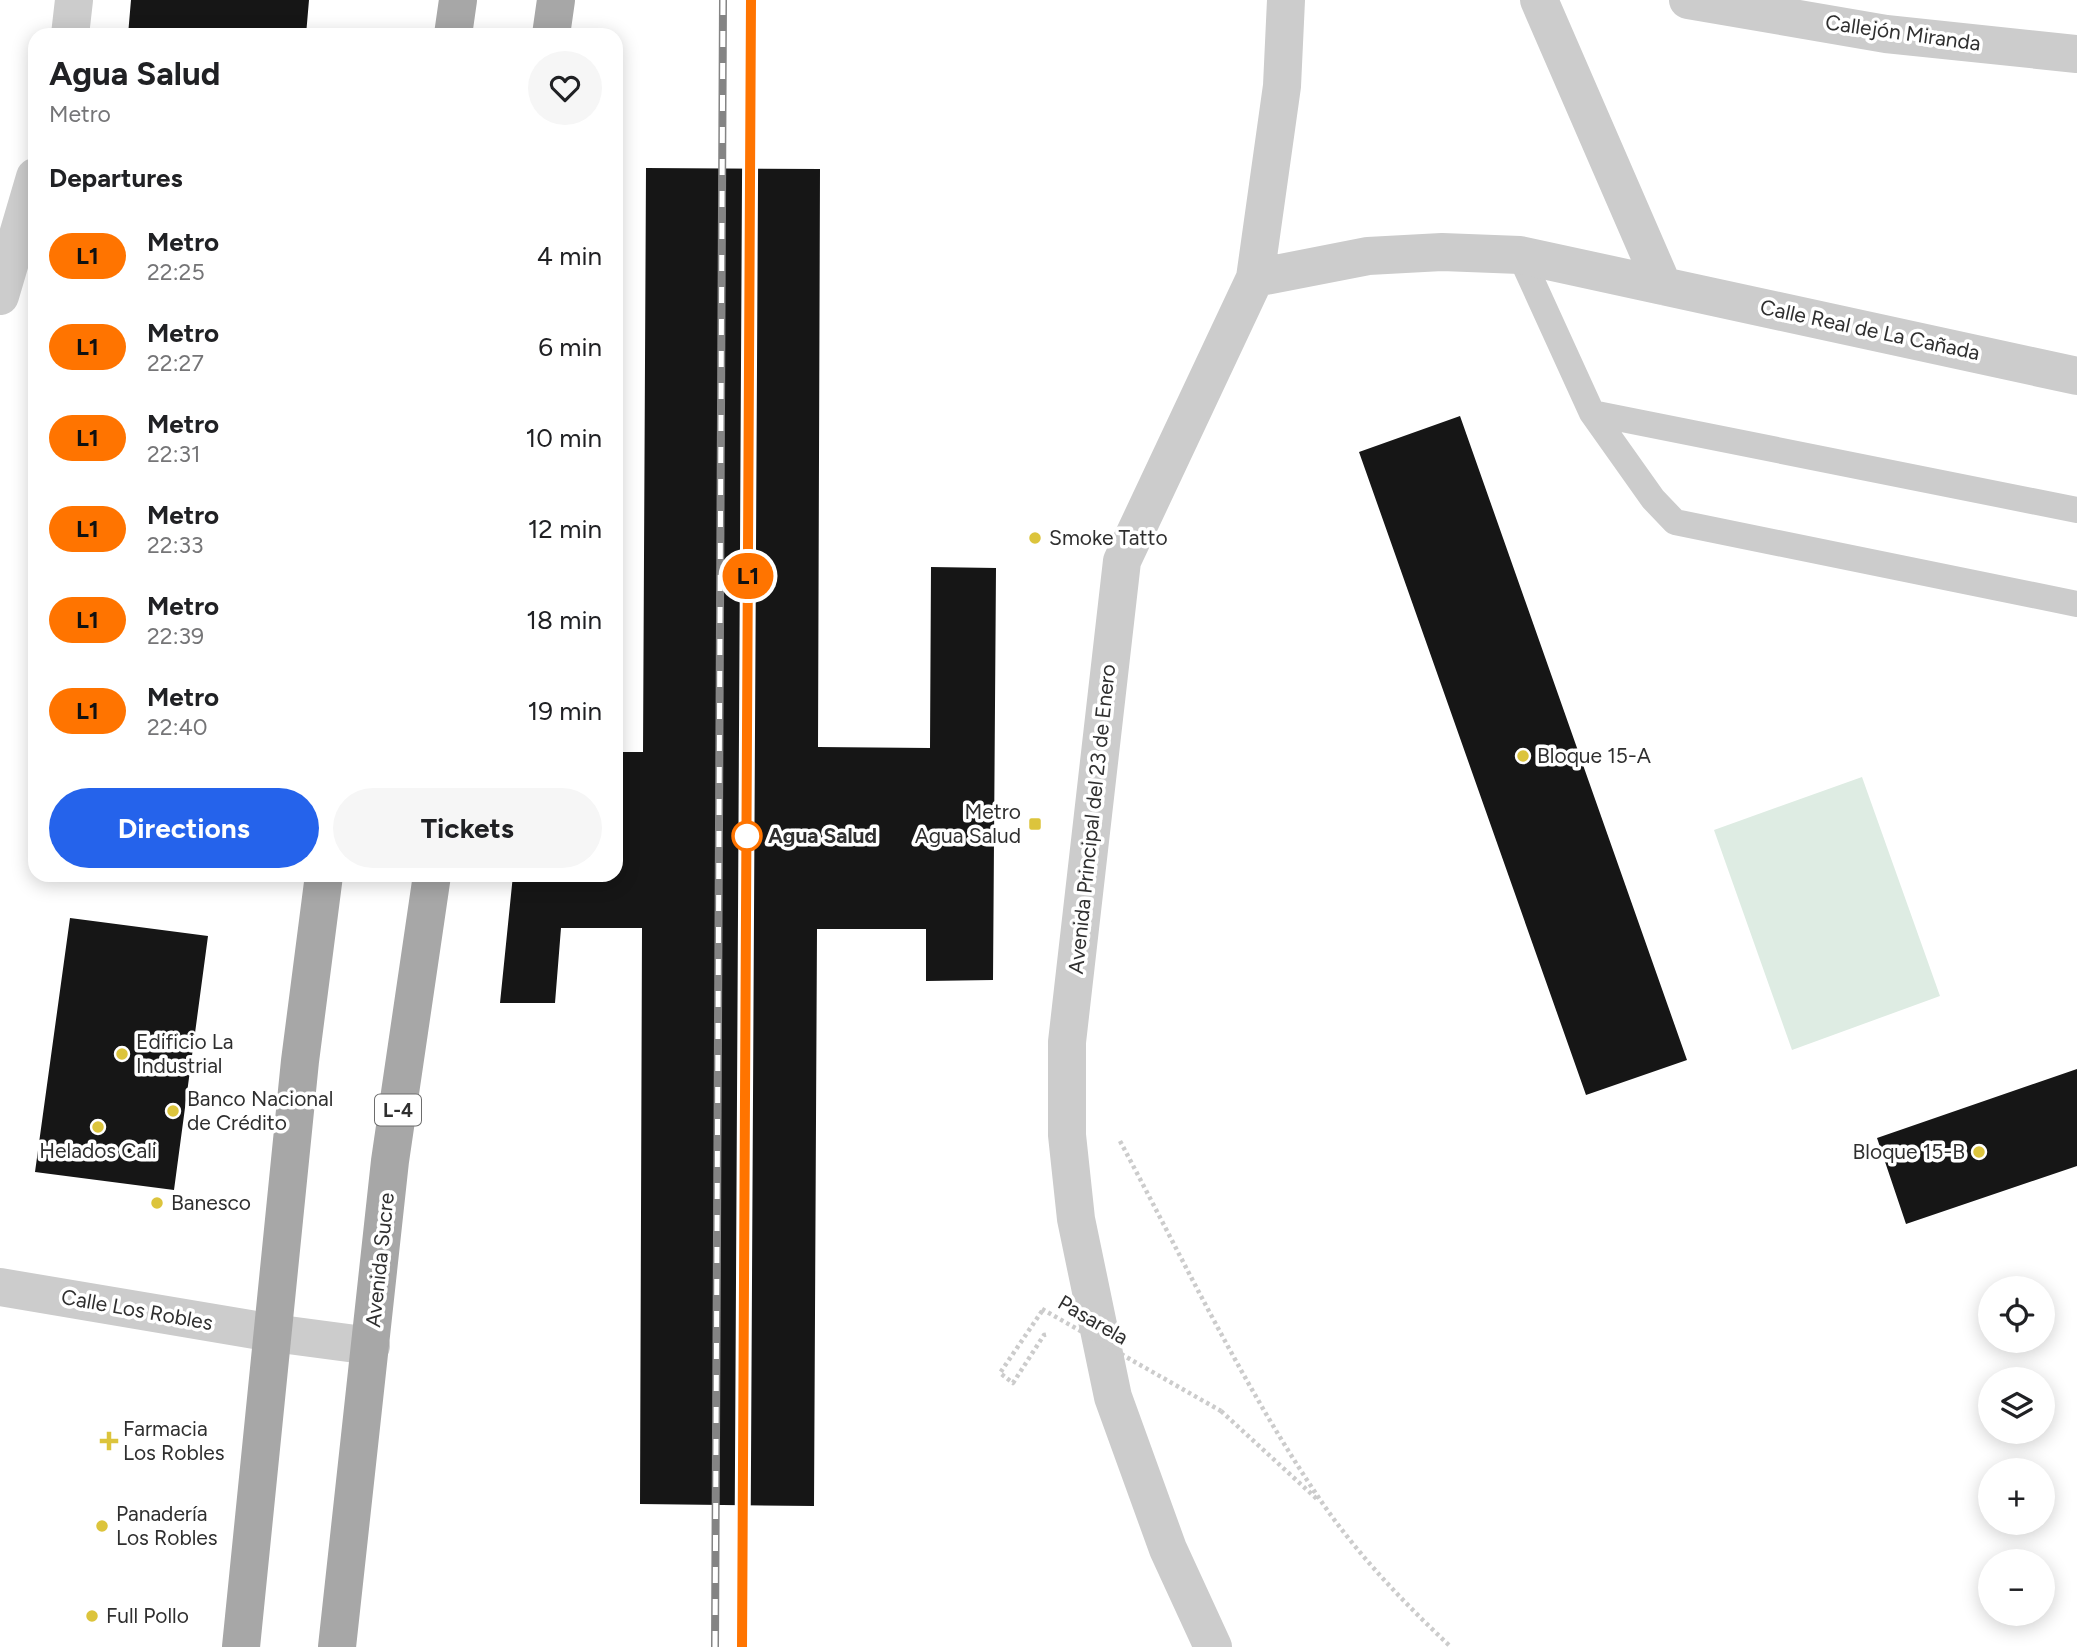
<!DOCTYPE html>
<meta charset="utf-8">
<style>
body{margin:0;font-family:Figtree,sans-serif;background:#f6f6f6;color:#202124;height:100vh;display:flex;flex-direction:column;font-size:26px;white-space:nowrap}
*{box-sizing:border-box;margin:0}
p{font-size:23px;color:#757577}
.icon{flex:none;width:38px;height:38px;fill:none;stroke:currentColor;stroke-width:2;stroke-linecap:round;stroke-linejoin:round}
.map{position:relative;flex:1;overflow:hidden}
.side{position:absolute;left:28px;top:28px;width:595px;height:854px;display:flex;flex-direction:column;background:#fff;border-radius:21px;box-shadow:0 4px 18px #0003}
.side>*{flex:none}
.badge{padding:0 14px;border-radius:23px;font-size:24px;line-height:46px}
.buttons{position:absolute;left:1978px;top:1276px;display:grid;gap:14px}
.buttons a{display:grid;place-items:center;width:77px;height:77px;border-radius:50%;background:#fff;box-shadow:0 4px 18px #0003;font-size:35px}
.map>.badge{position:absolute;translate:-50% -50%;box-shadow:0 0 0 4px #fff}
h2{padding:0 21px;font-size:26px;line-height:63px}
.round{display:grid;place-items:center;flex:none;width:74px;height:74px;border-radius:37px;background:#f6f6f6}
.headline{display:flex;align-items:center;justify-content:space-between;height:119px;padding:0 21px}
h1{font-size:33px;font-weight:700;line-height:52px}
.button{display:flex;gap:14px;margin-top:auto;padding:14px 21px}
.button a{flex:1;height:80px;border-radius:42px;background:#2563eb;color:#fff;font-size:28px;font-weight:700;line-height:80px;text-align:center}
.button a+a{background:#f6f6f6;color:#202124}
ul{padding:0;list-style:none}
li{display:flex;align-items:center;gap:21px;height:91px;padding:0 21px}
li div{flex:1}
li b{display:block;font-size:26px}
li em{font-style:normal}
li .badge{min-width:77px;font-weight:700;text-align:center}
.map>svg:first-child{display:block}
</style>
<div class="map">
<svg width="2077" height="1647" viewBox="0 0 2077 1647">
<rect width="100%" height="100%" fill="#fff"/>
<path fill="#deece3" d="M 1862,777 L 1940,996 L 1792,1050 L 1714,830 Z"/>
<path fill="#161616" d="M 131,0 L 309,0 L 306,35 L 128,35 Z
M 646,168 L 820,169 L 818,747 L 930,748 L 931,567 L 996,568 L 993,980 L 926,981 L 926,929 L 817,929 L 814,1506 L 640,1504 L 642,928 L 561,928 L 555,1003 L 500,1003 L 513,875 L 616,875 L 616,752 L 643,752 Z
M 1460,416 L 1687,1060 L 1586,1095 L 1359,452 Z
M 70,918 L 208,936 L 174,1190 L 35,1172 Z
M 2077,1069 L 2077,1166 L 1906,1224 L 1877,1138 Z"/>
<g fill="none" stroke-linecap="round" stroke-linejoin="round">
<path stroke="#ccc" stroke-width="4.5" stroke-dasharray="3.5 3.5" stroke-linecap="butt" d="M 1120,1141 C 1185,1263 1245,1390 1323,1504 C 1359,1556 1405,1604 1451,1647
M 1042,1311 L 1000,1373 L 1013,1383 L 1044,1335 L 1049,1334
M 1221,1411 L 1318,1500"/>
<path stroke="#ccc" stroke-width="26" d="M 1520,255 L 1592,413 L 1653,499 L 1675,522 L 2077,604
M 1592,413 L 2077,510"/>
<path stroke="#ccc" stroke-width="38" d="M 1539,0 L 1663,286
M 1688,0 L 1886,34 L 2077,54
M 70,35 L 74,0
M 1255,278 L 1368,256 L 1442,252 L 1520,255 L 2077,376
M 0,296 L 35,177
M 0,1287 L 273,1333 L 371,1346
M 1213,1647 L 1168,1549 L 1113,1397 L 1076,1219 L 1067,1135 L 1067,1042 L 1122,561 L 1255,278 L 1282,86 L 1286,0"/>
<path stroke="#a7a7a7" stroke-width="38" d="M 453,35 L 458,0
M 551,35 L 556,0
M 241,1647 L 300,1061 L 324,875
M 337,1647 L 390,1161 L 432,875"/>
<defs>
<path id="rail" d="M 715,1647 L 723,0
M 742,1647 L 751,0"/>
</defs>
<use href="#rail" stroke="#848484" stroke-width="8"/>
<use href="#rail" stroke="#fff" stroke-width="5" stroke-dasharray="16" stroke-linecap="butt"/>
<path stroke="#ccc" stroke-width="4.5" stroke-dasharray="3.5 3.5" stroke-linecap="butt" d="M 1042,1309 L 1221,1411"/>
</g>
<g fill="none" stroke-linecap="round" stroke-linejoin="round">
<defs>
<path id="line" d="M 742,1647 L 751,0"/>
</defs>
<use href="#line" stroke="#fff" stroke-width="16"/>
<use href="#line" stroke="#ff7400" stroke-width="10"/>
</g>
<g fill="#dcc43c" stroke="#fff" stroke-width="2.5">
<circle cx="1035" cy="538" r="7"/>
<circle cx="1523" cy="756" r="7"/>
<rect x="1028" y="817" width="14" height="14" rx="3.5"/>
<circle cx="122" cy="1054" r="7"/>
<circle cx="173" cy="1111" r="7"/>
<circle cx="98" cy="1127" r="7"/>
<circle cx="1979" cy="1152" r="7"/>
<circle cx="157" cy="1203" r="7"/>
<path d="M105.5 1430.5h7v7h7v7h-7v7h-7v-7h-7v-7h7z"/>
<circle cx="102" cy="1526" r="7"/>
<circle cx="92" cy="1616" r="7"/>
</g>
<circle fill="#fff" stroke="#ff7400" stroke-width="3.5" cx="747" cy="836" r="14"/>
<g text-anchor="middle" stroke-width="7" stroke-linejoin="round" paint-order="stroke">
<rect fill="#fff" stroke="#6d6d6d" stroke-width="2" x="375" y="1094.5" width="46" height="31" rx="5"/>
<g font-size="19" font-weight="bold" fill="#2f2f2f">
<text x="398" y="1117">L-4</text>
</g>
<g font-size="21" fill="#2f2f2f" stroke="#fff">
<text transform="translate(1903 33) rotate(8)" y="7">Callejón Miranda</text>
<text transform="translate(1870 330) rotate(12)" y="7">Calle Real de La Cañada</text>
<text transform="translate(1092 819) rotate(-84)" y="7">Avenida Principal del 23 de Enero</text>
<text transform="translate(380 1260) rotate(-84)" y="7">Avenida Sucre</text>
<text transform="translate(137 1310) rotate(10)" y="7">Calle Los Robles</text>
<text transform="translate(1093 1320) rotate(30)" y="7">Pasarela</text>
</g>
<g font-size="21" fill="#2f2f2f" stroke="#fff" text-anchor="start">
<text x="1049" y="545">Smoke Tatto</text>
<text x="1537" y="763">Bloque 15-A</text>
<text x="1021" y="819" text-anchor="end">Metro<tspan x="1021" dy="24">Agua Salud</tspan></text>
<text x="136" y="1049">Edificio La<tspan x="136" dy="24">Industrial</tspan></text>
<text x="187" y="1106">Banco Nacional<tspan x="187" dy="24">de Crédito</tspan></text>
<text x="98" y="1158" text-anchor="middle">Helados Cali</text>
<text x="1965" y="1159" text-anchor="end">Bloque 15-B</text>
<text x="171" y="1210">Banesco</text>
<text x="123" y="1436">Farmacia<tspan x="123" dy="24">Los Robles</tspan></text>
<text x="116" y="1521">Panadería<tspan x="116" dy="24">Los Robles</tspan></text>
<text x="106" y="1623">Full Pollo</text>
</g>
<g font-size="21" font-weight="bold" fill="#2f2f2f" stroke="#fff" text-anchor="start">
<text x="768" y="843">Agua Salud</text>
</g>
</g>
</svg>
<div class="buttons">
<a><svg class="icon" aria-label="locate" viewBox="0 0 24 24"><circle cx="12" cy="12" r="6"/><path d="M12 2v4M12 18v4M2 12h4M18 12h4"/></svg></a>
<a><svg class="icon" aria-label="layers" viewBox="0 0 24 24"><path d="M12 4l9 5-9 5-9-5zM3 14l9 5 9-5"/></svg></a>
<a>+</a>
<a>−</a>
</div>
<b class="badge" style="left:748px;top:576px;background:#ff7400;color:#111">L1</b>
<section class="side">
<div class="headline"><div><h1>Agua Salud</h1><p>Metro</p></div><a class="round"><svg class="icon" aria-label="heart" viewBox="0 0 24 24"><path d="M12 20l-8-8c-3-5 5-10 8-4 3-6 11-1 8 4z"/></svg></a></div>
<h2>Departures</h2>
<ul>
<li><span class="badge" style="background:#ff7400;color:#111">L1</span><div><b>Metro</b><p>22:25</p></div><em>4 min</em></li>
<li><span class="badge" style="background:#ff7400;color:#111">L1</span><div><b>Metro</b><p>22:27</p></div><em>6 min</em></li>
<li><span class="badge" style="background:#ff7400;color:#111">L1</span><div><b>Metro</b><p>22:31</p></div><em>10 min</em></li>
<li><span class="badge" style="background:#ff7400;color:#111">L1</span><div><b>Metro</b><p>22:33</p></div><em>12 min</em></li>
<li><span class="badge" style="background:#ff7400;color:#111">L1</span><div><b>Metro</b><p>22:39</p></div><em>18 min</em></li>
<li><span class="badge" style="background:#ff7400;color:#111">L1</span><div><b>Metro</b><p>22:40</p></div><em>19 min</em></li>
</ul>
<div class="button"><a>Directions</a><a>Tickets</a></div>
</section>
</div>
